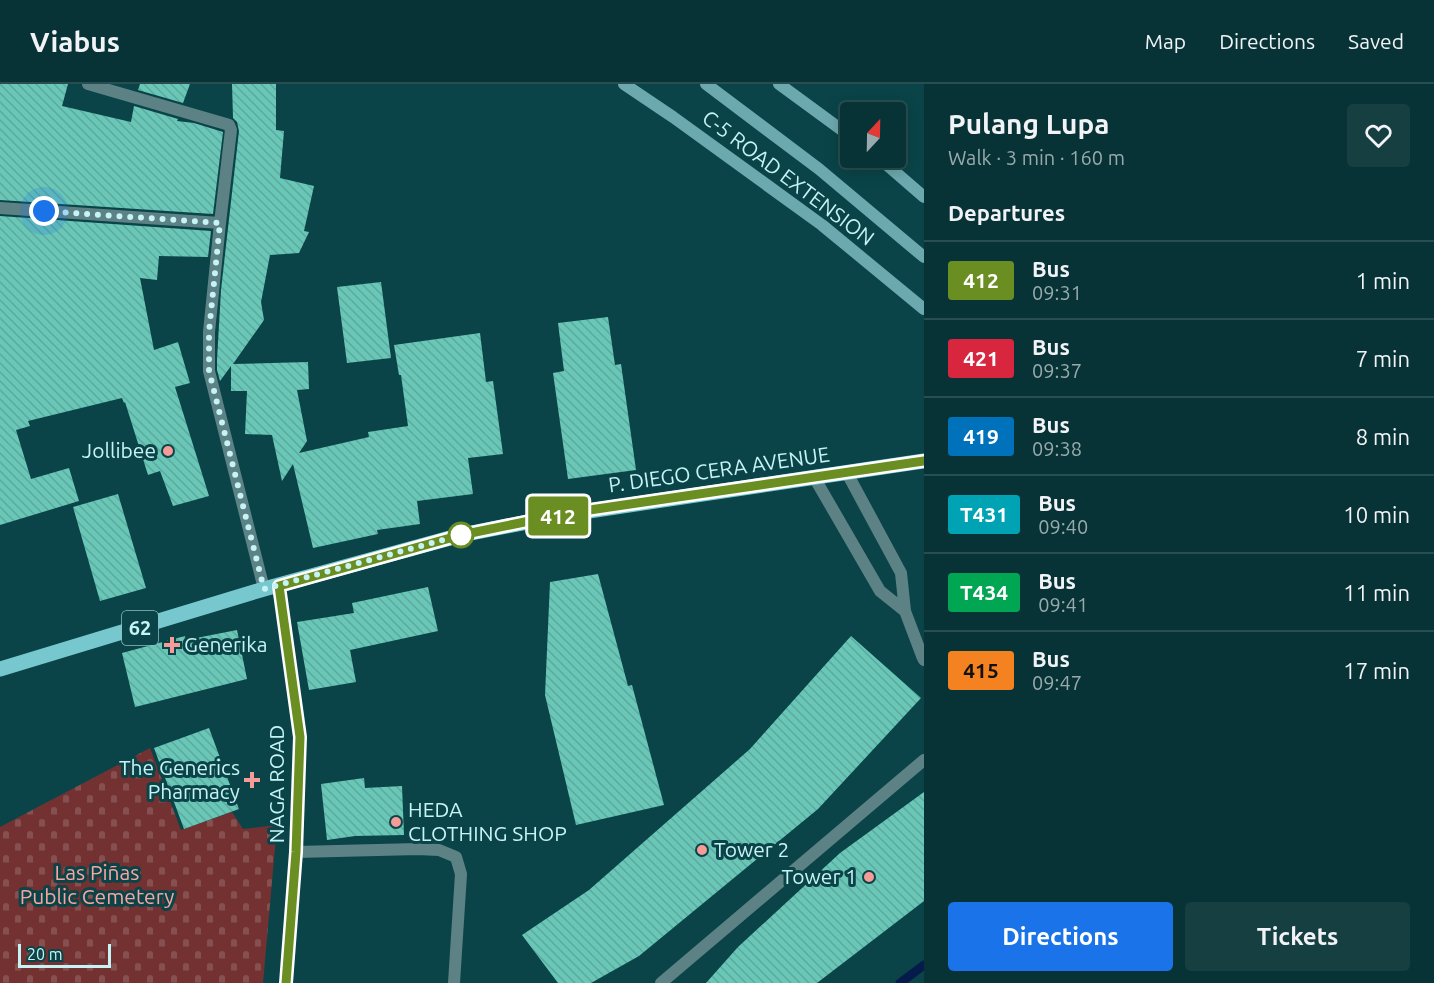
<!DOCTYPE html>
<meta charset="utf-8">
<style>
body{margin:0;font-family:Ubuntu,sans-serif;background:#163f42;color:#f1f3f6;height:100vh;display:flex;flex-direction:column;font-size:22px;white-space:nowrap}
*{box-sizing:border-box;margin:0}
p{font-size:20px;color:#98aaad}
.icon{flex:none;width:33px;height:33px;fill:none;stroke:currentColor;stroke-width:2;stroke-linecap:round;stroke-linejoin:round}
.map{position:relative;flex:1;overflow:hidden}
.details{display:flex;flex-direction:column;background:#083336;width:510px}
.details>*{flex:none}
.badge{padding:0 12px;border-radius:4px;font-size:21px;line-height:39px}
.needle{width:39px;rotate:22deg}
.fabs{position:absolute;left:840px;top:18px;display:grid;gap:12px}
.fabs a{display:grid;place-items:center;width:66px;height:66px;border-radius:6px;background:#083336;box-shadow:0 3px 15px #0003,0 0 0 2px #294e51;font-size:30px}
.scale{position:absolute;left:18px;bottom:15px;width:93px;box-sizing:border-box;padding-left:6px;border:3px solid #c6f3f6;border-top:0;font-size:16px;line-height:21px;white-space:nowrap;color:#c6f3f6;-webkit-text-stroke:4px #0a4448;paint-order:stroke}
.you{position:absolute;width:30px;height:30px;margin:-15px;border:4px solid #fff;border-radius:50%;background:#1a73e8;box-shadow:0 0 0 9px #1a73e833}
.map>.badge{position:absolute;translate:-50% -50%;box-shadow:0 0 0 3px #fff}
h2{padding:0 24px;font-size:22px;line-height:54px}
.round{display:grid;place-items:center;flex:none;width:63px;height:63px;border-radius:6px;background:#163f42}
.headline{display:flex;align-items:center;justify-content:space-between;height:102px;padding:0 24px}
h1{font-size:28px;font-weight:700;line-height:45px}
.primary-button{display:flex;gap:12px;margin-top:auto;padding:12px 24px}
.primary-button a{flex:1;height:69px;border-radius:6px;background:#1a73e8;color:#fff;font-size:24px;font-weight:700;line-height:69px;text-align:center}
.primary-button a+a{background:#163f42;color:#f1f3f6}
ul{padding:0;list-style:none}
li{display:flex;align-items:center;gap:18px;height:78px;padding:0 24px;border-top:2px solid #294e51}
li div{flex:1}
li b{display:block;font-size:22px}
li em{font-style:normal}
li .badge{min-width:66px;font-weight:700;text-align:center}
header{display:flex;align-items:center;gap:36px;box-sizing:border-box;height:84px;padding:0 30px;background:#083336;border-bottom:2px solid #294e51}
header strong{font-size:28px}
nav{display:flex;gap:33px;margin-inline-start:auto;font-size:21px}
main{display:flex;flex:1;min-height:0}
.map>svg:first-child{display:block}
</style>
<header>
<strong>Viabus</strong>
<nav><a>Map</a><a>Directions</a><a>Saved</a></nav>
</header>
<main>
<div class="map">
<svg width="924" height="899" viewBox="0 0 924 899">
<defs>
<pattern id="cemetery-stones" width="16" height="16" patternUnits="userSpaceOnUse" patternTransform="scale(1.5)"><rect width="16" height="16" fill="#733231"/><path d="M2 7V4a2 2 0 0 1 4 0v3zM10 15v-3a2 2 0 0 1 4 0v3z" fill="#85504f"/></pattern>
<pattern id="building-back-hatch" width="6" height="6" patternUnits="userSpaceOnUse" patternTransform="scale(1.5)"><rect width="6" height="6" fill="#69c7b8"/><path d="M-1 5l2 2M0 0l6 6M5-1l2 2" fill="none" stroke="#5ea89c"/></pattern>
</defs>
<rect width="100%" height="100%" fill="#0a4448"/>
<path fill="url(#cemetery-stones)" d="M 150,664 L 181,746 L 232,728 L 243,745 L 277,741 L 263,899 L 0,899 L 0,743 Z"/>
<g fill="none" stroke-linecap="round" stroke-linejoin="round">
<path stroke="#051b4b" stroke-width="9" d="M 900,899 L 924,881"/>
</g>
<path fill="url(#building-back-hatch)" d="M 0,0 L 68,0 L 62,22 L 131,38 L 134,22 L 178,35 L 177,37 L 194,39 L 223,48 L 213,130 L 0,116 Z
M 140,0 L 190,0 L 183,19 L 138,6 Z
M 232,0 L 276,0 L 276,46 L 284,47 L 280,94 L 314,102 L 304,147 L 309,148 L 299,169 L 270,171 L 261,218 L 264,236 L 233,280 L 308,278 L 309,305 L 297,306 L 307,357 L 299,369 L 369,353 L 368,348 L 408,342 L 401,291 L 399,291 L 394,261 L 480,249 L 486,298 L 493,297 L 503,370 L 468,374 L 473,410 L 417,417 L 420,440 L 377,446 L 378,450 L 313,464 L 293,380 L 282,397 L 272,351 L 245,350 L 247,307 L 231,307 L 231,282 L 220,297 L 217,286 L 217,276 L 221,206 L 239,47 L 237,38 L 233,34 Z
M 0,132 L 211,147 L 208,173 L 159,172 L 157,196 L 140,194 L 154,266 L 178,258 L 190,299 L 175,303 L 209,412 L 173,422 L 160,387 L 148,391 L 125,318 L 124,319 L 122,314 L 28,337 L 30,342 L 16,346 L 31,395 L 69,384 L 79,417 L 0,441 Z
M 381,198 L 391,274 L 347,279 L 337,203 Z
M 608,233 L 615,281 L 621,280 L 636,386 L 568,395 L 553,289 L 564,287 L 558,239 Z
M 118,410 L 146,504 L 100,517 L 73,423 Z
M 598,490 L 628,602 L 632,601 L 664,721 L 576,741 L 545,611 L 550,498 Z
M 428,503 L 438,547 L 350,566 L 356,598 L 309,606 L 297,538 L 354,529 L 352,519 Z
M 237,546 L 247,595 L 135,623 L 122,569 L 185,552 L 186,556 Z
M 851,552 L 921,614 L 818,725 L 639,872 L 591,899 L 558,899 L 522,851 L 589,806 L 750,665 Z
M 209,644 L 239,725 L 184,745 L 154,664 Z
M 364,694 L 365,704 L 402,702 L 404,751 L 355,752 L 327,756 L 321,700 Z
M 924,708 L 924,817 L 817,899 L 706,899 L 738,863 L 840,769 Z"/>
<g fill="none" stroke-linecap="round" stroke-linejoin="round">
<path stroke="#5d8285" stroke-width="12" d="M 847,389 L 901,489 L 905,527 L 922,572 L 924,576
M 814,393 L 880,507 L 905,527
M 661,899 L 924,676"/>
<path stroke="#5d8285" stroke-width="12" d="M 88,0 L 226,40 L 229,41 L 231,46 L 220,139 L 209,248 L 209,287 L 264,505
M 0,124 L 220,139
M 296,768 L 418,765 L 439,766 L 456,773 L 461,790 L 454,899"/>
<path stroke="#6ca9ae" stroke-width="12" d="M 624,0 L 673,33 L 822,141 L 924,225
M 706,0 L 819,85 L 924,173
M 779,0 L 850,52
M 879,74 L 924,113
M 279,502 L 300,653 L 296,768 L 286,899"/>
<path stroke="#77c7ce" stroke-width="15" d="M 0,585 L 264,505 L 461,451 L 569,430 L 924,377"/>
</g>
<g fill="none" stroke-linecap="round" stroke-linejoin="round">
<defs>
<path id="line" d="M 286,899 L 296,768 L 300,653 L 279,502 L 461,451 L 569,429 L 924,377"/>
</defs>
<use href="#line" stroke="#fff" stroke-width="14"/>
<use href="#line" stroke="#6b8e23" stroke-width="9"/>
<path stroke="#c6f3f6" stroke-width="6" stroke-dasharray="0 10.8" d="M 44,127 L 220,139 L 209,248 L 209,287 L 264,505 L 461,451"/>
</g>
<g fill="#f59b98" stroke="#0a4448" stroke-width="2">
<circle cx="168" cy="367" r="6"/>
<path d="M169 552h6v6h6v6h-6v6h-6v-6h-6v-6h6z"/>
<path d="M249 687h6v6h6v6h-6v6h-6v-6h-6v-6h6z"/>
<circle cx="396" cy="738" r="6"/>
<circle cx="702" cy="766" r="6"/>
<circle cx="869" cy="793" r="6"/>
</g>
<circle fill="#fff" stroke="#6b8e23" stroke-width="3" cx="461" cy="451" r="12"/>
<g text-anchor="middle" stroke-width="6" stroke-linejoin="round" paint-order="stroke">
<rect fill="#0a4448" stroke="#8ebec2" stroke-width="1.5" x="122" y="527" width="36" height="34" rx="4.5"/>
<g font-size="20" font-weight="bold" fill="#c6f3f6">
<text x="140" y="551">62</text>
</g>
<g font-size="21" fill="#c6f3f6" stroke="#0a4448">
<text transform="translate(788 94) rotate(37)" y="7">C-5 ROAD EXTENSION</text>
<text transform="translate(719 386) rotate(-8)" y="7">P. DIEGO CERA AVENUE</text>
<text transform="translate(277 700) rotate(-90)" y="7">NAGA ROAD</text>
</g>
<g font-size="21" fill="#c6f3f6" stroke="#0a4448" text-anchor="end">
<text x="156" y="374">Jollibee</text>
<text x="184" y="568" text-anchor="start">Generika</text>
<text x="240" y="691">The Generics<tspan x="240" dy="24">Pharmacy</tspan></text>
<text x="408" y="733" text-anchor="start">HEDA<tspan x="408" dy="24">CLOTHING SHOP</tspan></text>
<text x="714" y="773" text-anchor="start">Tower 2</text>
<text x="857" y="800">Tower 1</text>
</g>
<g font-size="21" fill="#f9a6a2" stroke="#0a4448">
<text x="97" y="796">Las Piñas<tspan x="97" dy="24">Public Cemetery</tspan></text>
</g>
</g>
</svg>
<div class="fabs">
<a><svg class="needle" viewBox="-14 -14 28 28"><path d="M0-13l5 13h-10z" fill="#e53935"/><path d="M0 13l5-13h-10z" fill="#98aaad"/></svg></a>
</div>
<div class="scale">20 m</div>
<div class="you" style="left:44px;top:127px"></div>
<b class="badge" style="left:558px;top:432px;background:#6b8e23;color:#fff">412</b>
</div>
<section class="details">
<div class="headline"><div><h1>Pulang Lupa</h1><p>Walk · 3 min · 160 m</p></div><a class="round"><svg class="icon" aria-label="heart" viewBox="0 0 24 24"><path d="M12 20l-8-8c-3-5 5-10 8-4 3-6 11-1 8 4z"/></svg></a></div>
<h2>Departures</h2>
<ul>
<li><span class="badge" style="background:#6b8e23;color:#fff">412</span><div><b>Bus</b><p>09:31</p></div><em>1 min</em></li>
<li><span class="badge" style="background:#d7263d;color:#fff">421</span><div><b>Bus</b><p>09:37</p></div><em>7 min</em></li>
<li><span class="badge" style="background:#0072bc;color:#fff">419</span><div><b>Bus</b><p>09:38</p></div><em>8 min</em></li>
<li><span class="badge" style="background:#00a3b4;color:#fff">T431</span><div><b>Bus</b><p>09:40</p></div><em>10 min</em></li>
<li><span class="badge" style="background:#00a651;color:#fff">T434</span><div><b>Bus</b><p>09:41</p></div><em>11 min</em></li>
<li><span class="badge" style="background:#f58220;color:#111">415</span><div><b>Bus</b><p>09:47</p></div><em>17 min</em></li>
</ul>
<div class="primary-button"><a>Directions</a><a>Tickets</a></div>
</section>
</main>
